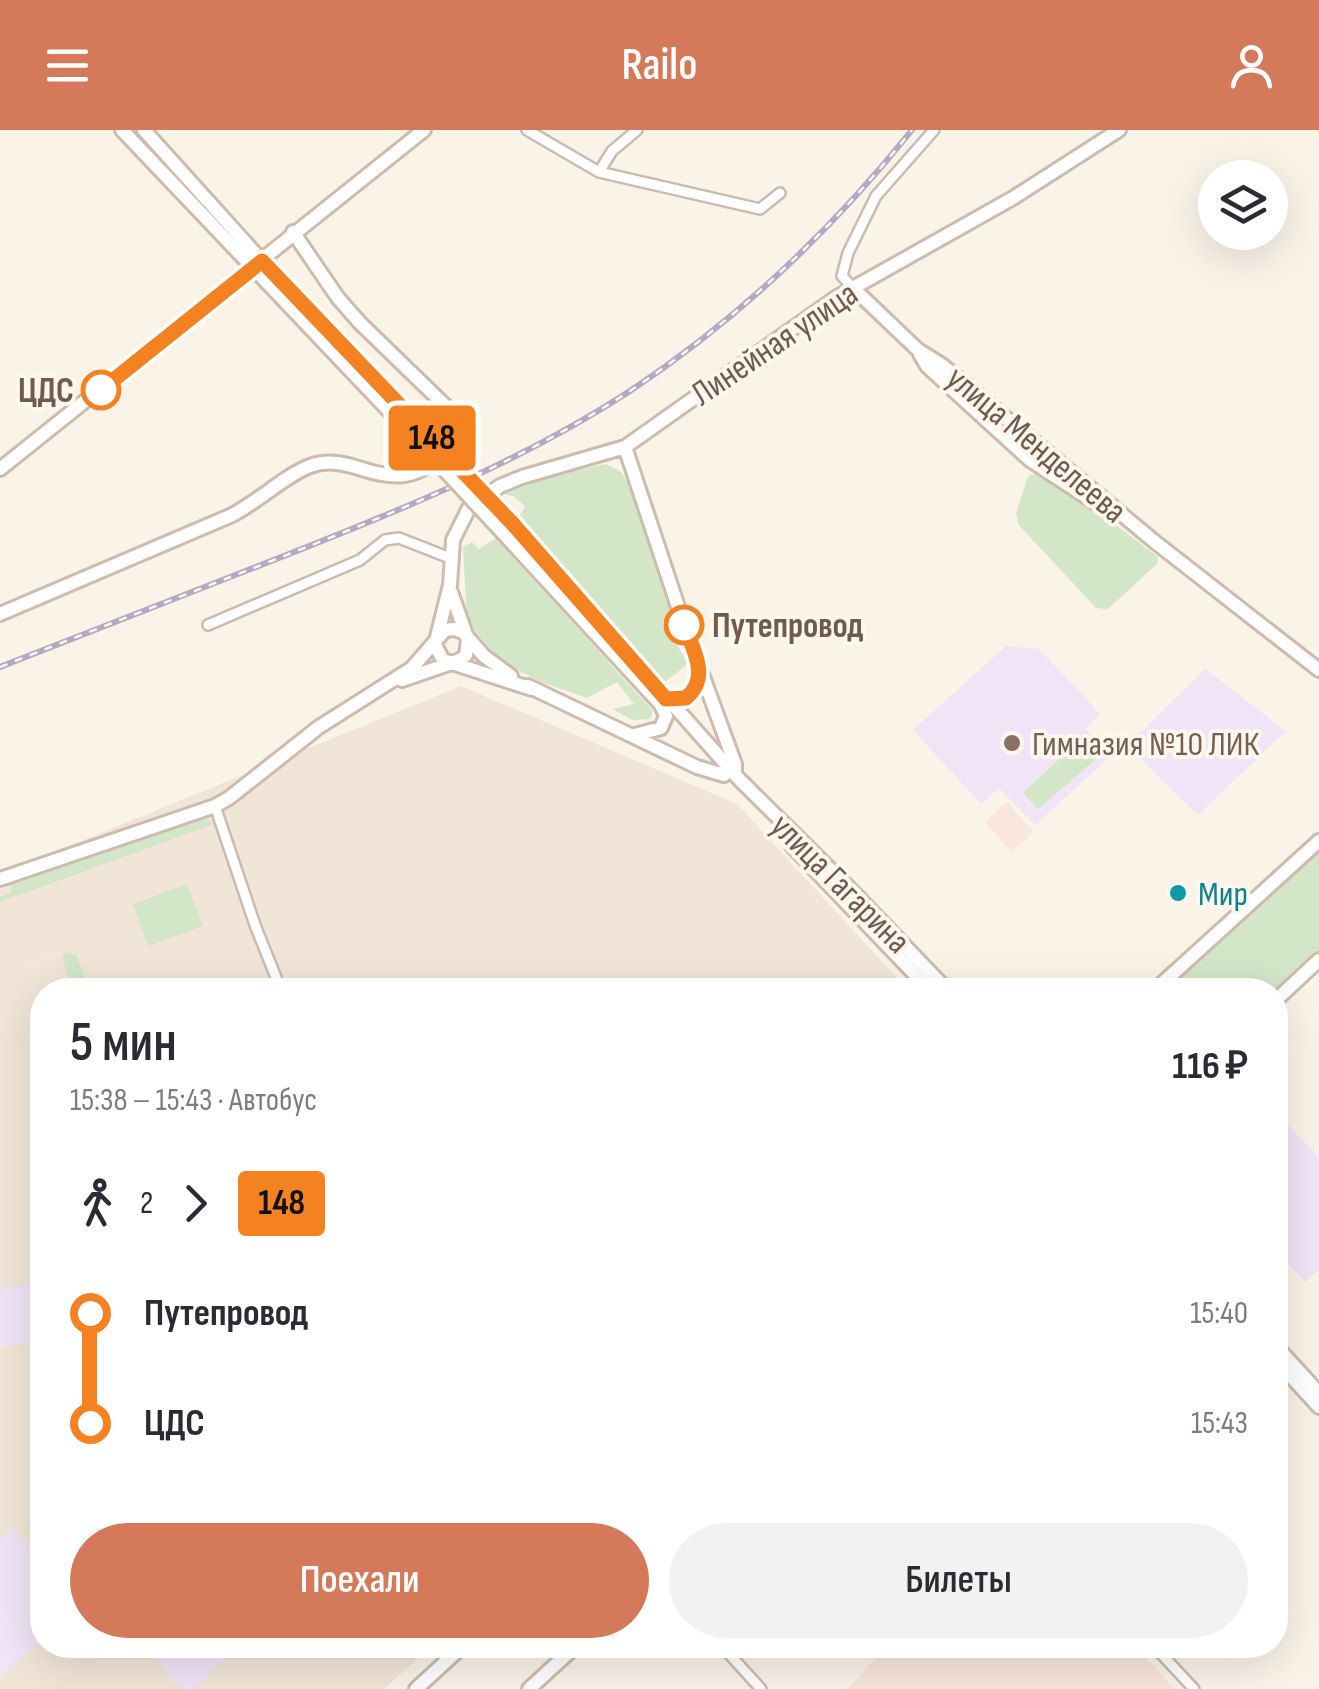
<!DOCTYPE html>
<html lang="ru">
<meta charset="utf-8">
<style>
body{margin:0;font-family:"Sofia Sans Condensed",sans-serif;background:#f2f2f3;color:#2b2b33;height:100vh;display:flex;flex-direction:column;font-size:38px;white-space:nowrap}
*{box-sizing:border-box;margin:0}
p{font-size:32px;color:#7c7c81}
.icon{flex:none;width:55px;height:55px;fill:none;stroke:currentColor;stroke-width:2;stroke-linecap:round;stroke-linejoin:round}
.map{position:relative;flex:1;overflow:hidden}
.details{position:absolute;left:30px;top:848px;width:1258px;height:680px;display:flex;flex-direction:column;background:#fff;border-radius:40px;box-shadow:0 10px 40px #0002}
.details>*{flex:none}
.badge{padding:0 20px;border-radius:8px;font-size:35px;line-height:65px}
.controls{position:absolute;left:1198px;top:30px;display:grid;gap:20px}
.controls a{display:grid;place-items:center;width:90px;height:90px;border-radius:50%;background:#fff;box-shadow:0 10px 40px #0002;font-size:50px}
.map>.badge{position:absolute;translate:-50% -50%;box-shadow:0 0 0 5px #fff}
.legs{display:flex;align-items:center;gap:15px;height:110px;padding:0 40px;font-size:32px}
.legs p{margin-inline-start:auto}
.overview{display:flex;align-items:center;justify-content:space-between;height:170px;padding:0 40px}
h1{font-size:55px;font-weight:600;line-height:75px}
.action{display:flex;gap:20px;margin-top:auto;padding:20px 40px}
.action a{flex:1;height:115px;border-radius:60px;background:#d5795b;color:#fff;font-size:40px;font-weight:600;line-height:115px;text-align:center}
.action a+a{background:#f2f2f3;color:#2b2b33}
ul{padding:0 40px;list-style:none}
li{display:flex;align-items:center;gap:35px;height:110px;font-size:38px}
li i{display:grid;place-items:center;width:15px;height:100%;margin:0 12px;background:currentColor}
li i::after{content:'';width:25px;height:25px;margin:-12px;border:8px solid;border-radius:50%;background:#fff}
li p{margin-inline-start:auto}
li:first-child i{background:linear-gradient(#0000 50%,currentColor 0)}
li:last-child i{background:linear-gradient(currentColor 50%,#0000 0)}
header{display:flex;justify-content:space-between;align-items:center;height:130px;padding:0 40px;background:#d5795b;color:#fff;font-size:45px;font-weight:600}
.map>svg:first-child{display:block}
</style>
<header><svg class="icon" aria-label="menu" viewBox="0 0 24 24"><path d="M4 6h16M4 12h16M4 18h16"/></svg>Railo<svg class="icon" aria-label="person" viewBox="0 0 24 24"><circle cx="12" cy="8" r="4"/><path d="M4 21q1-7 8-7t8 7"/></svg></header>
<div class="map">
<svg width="1319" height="1559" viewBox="0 0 1319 1559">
<rect width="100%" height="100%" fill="#faf3e8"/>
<path fill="#f1e5d7" d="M 461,556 L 737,674 L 908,860 L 42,860 L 42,1515 L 432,1515 L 384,1559 L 0,1559 L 0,744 Z"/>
<path fill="#f9e6dd" d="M 1007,672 L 1034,702 L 1012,722 L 985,692 Z
M 888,1515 L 1134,1515 L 1175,1559 L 847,1559 Z"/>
<path fill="#f0e4f6" d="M 1006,516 L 1039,519 L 1100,584 L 1085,599 L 1111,626 L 1035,695 L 999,658 L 981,674 L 913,600 Z
M 1205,539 L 1286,601 L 1198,685 L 1127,616 Z
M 1275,981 L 1319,1028 L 1319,1139 L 1305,1152 L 1275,1120 Z
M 42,1152 L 42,1212 L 0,1217 L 0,1159 Z
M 13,1396 L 42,1431 L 42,1510 L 0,1547 L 0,1409 Z
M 142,1515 L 240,1515 L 193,1559 L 181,1559 Z"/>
<path fill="#d3e6c8" d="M 606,334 L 621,342 L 632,360 L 670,478 L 662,494 L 689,533 L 665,552 L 519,387 L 525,376 L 513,366 L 503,364 L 559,344 Z
M 1038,344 L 1086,372 L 1158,427 L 1157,434 L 1108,479 L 1096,478 L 1018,394 L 1016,383 L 1027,349 L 1030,345 Z
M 496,408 L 653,581 L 650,589 L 632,590 L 613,579 L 634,574 L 617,552 L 587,568 L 541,552 L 500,531 L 467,491 L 463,417 L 472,412 L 479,419 Z
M 1086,604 L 1104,622 L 1038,679 L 1023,663 Z
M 202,689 L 208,689 L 214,694 L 0,772 L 0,767 L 11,763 L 11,754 Z
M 1319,711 L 1319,830 L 1275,871 L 1275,860 L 1155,860 Z
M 187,754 L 203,796 L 148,816 L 133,774 Z
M 65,822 L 76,825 L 91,860 L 73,860 L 62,827 Z"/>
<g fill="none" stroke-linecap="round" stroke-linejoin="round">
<defs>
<path id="street" d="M 527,0 L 599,42 L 760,79 L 780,63
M 599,42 L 612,21 L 637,0
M 853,158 L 842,146 L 848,123 L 876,66 L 934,0
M 208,495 L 360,430 L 385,410 L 399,408 L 450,428
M 215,676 L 255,795 L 281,860
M 721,1515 L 761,1559
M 1153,1515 L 1194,1559"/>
<path id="secondary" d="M 122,0 L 411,304
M 144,0 L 262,131 L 421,295
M 853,158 L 918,220 L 942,235 L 1155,412 L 1319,540
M 920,224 L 927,236 L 1030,330 L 1111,383
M 625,317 L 684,495 L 735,634 L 735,645
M 0,339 L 424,0
M 512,393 L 739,649 L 856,765 L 947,860
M 502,402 L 663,577
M 0,484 L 230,386 C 257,373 284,346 310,336 C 356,319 390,374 444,324 C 454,314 460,304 459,289 L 360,193 L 338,168 L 293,102
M 402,550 L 460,530 L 466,525 L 468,510 L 451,462
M 528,556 L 697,637 L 724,645
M 532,559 L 443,530 L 435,515 L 450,455 L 453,410 L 469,378 L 500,356 L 522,347 L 625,317 L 837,167 L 1013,68 L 1119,0
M 666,569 C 687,571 699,562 700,540
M 635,605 L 661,598 L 666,586 L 661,575
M 792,716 L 930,860
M 0,749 L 215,676 L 229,668 L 319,597 L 412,538 L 445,500 L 454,499 L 463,502 L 484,526 L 511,546
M 1155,860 L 1319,711
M 1275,871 L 1319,830
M 1275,1215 L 1319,1263
M 1275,1229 L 1319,1277
M 416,1559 L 464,1515
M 529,1559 L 577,1515"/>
</defs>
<use href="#street" stroke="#cbbbaf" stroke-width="14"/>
<use href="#secondary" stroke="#cdbcad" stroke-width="18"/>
<use href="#street" stroke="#fff" stroke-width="9"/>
<use href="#secondary" stroke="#fff" stroke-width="12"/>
<defs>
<path id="rail" d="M 0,537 C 96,499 193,462 289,424 C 406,378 524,330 630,261 C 737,190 832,100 912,0"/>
</defs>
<use href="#rail" stroke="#b6a7c2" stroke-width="6"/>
<use href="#rail" stroke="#fdf7ee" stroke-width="2.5" stroke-dasharray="8" stroke-linecap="butt"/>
<defs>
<path id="secondary-bridge" d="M 421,295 L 512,393
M 411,304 L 502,402"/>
</defs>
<use href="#secondary-bridge" stroke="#cdbcad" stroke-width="18" stroke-linecap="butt"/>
<use href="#secondary-bridge" stroke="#fff" stroke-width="12"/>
</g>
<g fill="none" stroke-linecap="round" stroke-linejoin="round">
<defs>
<path id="line-1" d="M 101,260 L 262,131 L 512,393 L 666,569 L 686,568 C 711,547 693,520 684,495"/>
</defs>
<use href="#line-1" stroke="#fff" stroke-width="22"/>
<use href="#line-1" stroke="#f58220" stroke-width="15"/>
</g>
<g fill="#fff" stroke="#f58220" stroke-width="5">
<circle cx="101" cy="260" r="18"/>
<circle cx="684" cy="495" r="18"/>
</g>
<circle fill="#8d6e63" stroke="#fdf7ee" stroke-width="4" cx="1012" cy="613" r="10"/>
<circle fill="#0f9aa8" stroke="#fdf7ee" stroke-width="4" cx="1178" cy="763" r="10"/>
<g text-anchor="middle" stroke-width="8" stroke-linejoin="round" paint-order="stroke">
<g font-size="35" fill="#715b4f" stroke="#fdf7ee">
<text transform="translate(774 213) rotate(-34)" y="12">Линейная улица</text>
<text transform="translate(1037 314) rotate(40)" y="12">улица Менделеева</text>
<text transform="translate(841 753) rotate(45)" y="12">улица Гагарина</text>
</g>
<g font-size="35" font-weight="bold" fill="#715b4f" stroke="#fdf7ee" text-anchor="end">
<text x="74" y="272">ЦДС</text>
<text x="712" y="507" text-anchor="start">Путепровод</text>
</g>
<g font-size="35" fill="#785e54" stroke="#fdf7ee" text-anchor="start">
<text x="1032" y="625">Гимназия №10 ЛИК</text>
</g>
<g font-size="35" fill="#0d838f" stroke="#fdf7ee" text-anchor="start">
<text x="1198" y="775">Мир</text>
</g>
</g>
</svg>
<div class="controls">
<a><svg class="icon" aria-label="layers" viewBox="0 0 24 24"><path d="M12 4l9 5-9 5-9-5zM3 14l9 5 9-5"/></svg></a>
</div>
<b class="badge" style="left:432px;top:308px;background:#f58220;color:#111">148</b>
<section class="details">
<div class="overview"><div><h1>5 мин</h1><p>15:38 – 15:43 · Автобус</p></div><b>116 ₽</b></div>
<div class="legs"><svg class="icon" aria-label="walk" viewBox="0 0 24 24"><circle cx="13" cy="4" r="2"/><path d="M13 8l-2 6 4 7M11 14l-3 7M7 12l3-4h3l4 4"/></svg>2<svg class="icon" aria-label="forward" viewBox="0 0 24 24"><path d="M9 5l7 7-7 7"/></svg><b class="badge" style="background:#f58220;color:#111">148</b></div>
<ul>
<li><i style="color:#f58220"></i><b>Путепровод</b><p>15:40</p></li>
<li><i style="color:#f58220"></i><b>ЦДС</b><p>15:43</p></li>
</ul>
<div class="action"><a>Поехали</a><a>Билеты</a></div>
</section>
</div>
